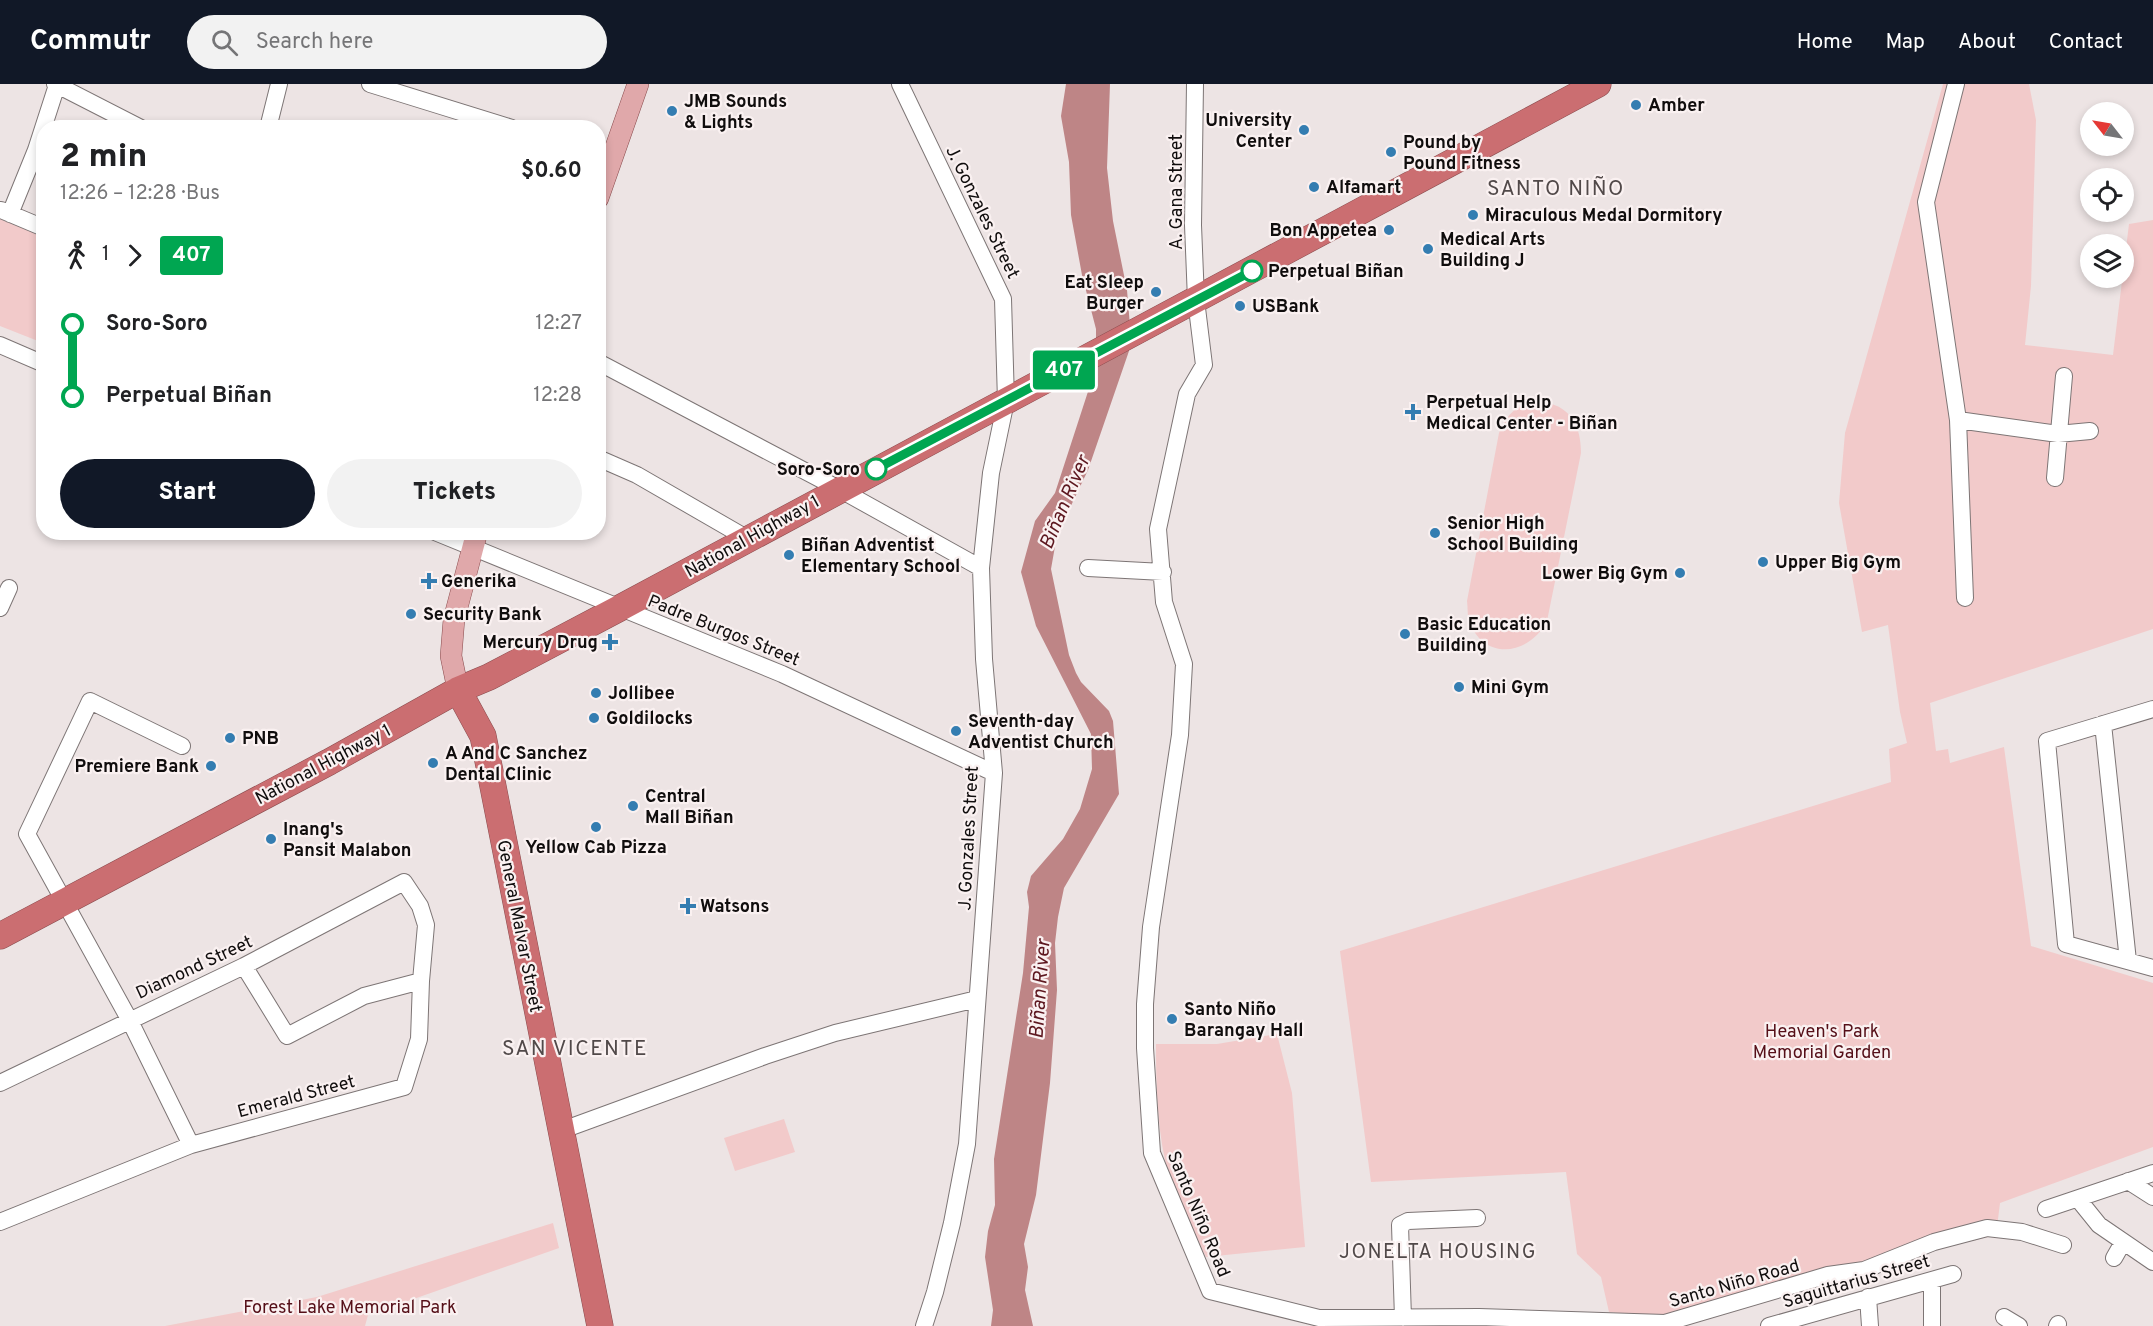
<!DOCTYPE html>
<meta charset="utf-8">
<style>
body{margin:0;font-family:Overpass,sans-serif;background:#f2f2f2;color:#202124;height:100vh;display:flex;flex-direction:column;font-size:22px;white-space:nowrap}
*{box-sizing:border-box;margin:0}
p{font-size:20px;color:#757577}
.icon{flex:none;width:33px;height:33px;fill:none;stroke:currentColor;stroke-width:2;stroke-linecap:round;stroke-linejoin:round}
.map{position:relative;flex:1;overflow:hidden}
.drawer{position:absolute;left:36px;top:36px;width:570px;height:420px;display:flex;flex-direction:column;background:#fff;border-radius:24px;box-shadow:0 3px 9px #0003}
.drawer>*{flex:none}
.badge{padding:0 12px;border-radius:4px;font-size:21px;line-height:39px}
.needle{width:39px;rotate:301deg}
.fabs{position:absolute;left:2080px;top:18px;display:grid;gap:12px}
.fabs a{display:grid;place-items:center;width:54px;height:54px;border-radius:50%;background:#fff;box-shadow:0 3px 9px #0003;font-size:30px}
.map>.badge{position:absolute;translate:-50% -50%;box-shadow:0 0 0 3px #fff}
.legs{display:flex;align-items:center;gap:9px;height:66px;padding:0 24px;font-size:20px}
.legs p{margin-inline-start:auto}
.headline{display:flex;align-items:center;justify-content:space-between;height:102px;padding:0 24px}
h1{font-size:33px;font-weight:800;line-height:45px}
.button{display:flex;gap:12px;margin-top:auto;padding:12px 24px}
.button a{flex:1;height:69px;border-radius:36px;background:#111827;color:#fff;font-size:24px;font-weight:800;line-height:69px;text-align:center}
.button a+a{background:#f2f2f2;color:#202124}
ul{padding:0 24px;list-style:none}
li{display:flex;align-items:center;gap:21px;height:72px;font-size:22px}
li i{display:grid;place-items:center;width:9px;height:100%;margin:0 8px;background:currentColor}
li i::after{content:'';width:15px;height:15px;margin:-8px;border:4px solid;border-radius:50%;background:#fff}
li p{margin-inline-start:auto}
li:first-child i{background:linear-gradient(#0000 50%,currentColor 0)}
li:last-child i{background:linear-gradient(currentColor 50%,#0000 0)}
header{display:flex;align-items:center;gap:36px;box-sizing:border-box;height:84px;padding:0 30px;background:#111827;color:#fff}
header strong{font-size:28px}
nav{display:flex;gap:33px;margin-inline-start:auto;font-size:21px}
.search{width:420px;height:54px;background:#f2f2f2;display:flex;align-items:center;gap:15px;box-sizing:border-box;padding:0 21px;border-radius:33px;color:#757577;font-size:22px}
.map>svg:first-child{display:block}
</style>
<header>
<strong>Commutr</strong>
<div class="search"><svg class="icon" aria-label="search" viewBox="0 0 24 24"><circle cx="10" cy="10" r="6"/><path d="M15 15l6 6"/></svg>Search here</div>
<nav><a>Home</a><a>Map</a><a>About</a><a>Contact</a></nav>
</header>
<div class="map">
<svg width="2153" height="1242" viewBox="0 0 2153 1242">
<rect width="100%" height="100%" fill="#ede4e4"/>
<path fill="#f2caca" d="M 1943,0 L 2029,0 L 2036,36 L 2031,202 L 2025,261 L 2113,271 L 2129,140 L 2153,136 L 2153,545 L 1930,619 L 1936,667 L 1948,665 L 1950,679 L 2004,663 L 2031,862 L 2153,899 L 2153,1063 L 2000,1119 L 1996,1151 L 1660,1233 L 1609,1228 L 1601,1193 L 1577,1170 L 1566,1088 L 1371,1098 L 1340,867 L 1891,698 L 1889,665 L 1907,659 L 1900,628 L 1888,541 L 1862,548 L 1839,419 L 1845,349 Z
M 0,131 L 43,150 L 43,259 L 0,242 Z
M 1533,317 C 1566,318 1581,336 1581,369 L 1547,537 C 1530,570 1487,578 1470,540 C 1467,533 1468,524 1467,517 L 1499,349 C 1507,331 1514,323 1533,317 Z
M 1277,950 L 1292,1009 L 1305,1163 L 1206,1173 C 1191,1142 1171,1109 1165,1076 C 1157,1038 1156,998 1156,960 L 1217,960 Z
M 784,1035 L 795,1068 L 735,1087 L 724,1054 Z
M 553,1139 L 559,1164 L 368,1231 L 365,1242 L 165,1242 L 317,1213 Z"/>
<path fill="#be8586" d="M 1066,0 L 1110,0 L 1107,84 L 1113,137 L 1127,206 L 1130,242 L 1129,267 L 1088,386 L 1057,451 L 1051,485 L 1069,571 L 1076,589 L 1081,598 L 1109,627 L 1113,637 L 1119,710 L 1064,804 L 1058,833 L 1055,859 L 1057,906 L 1050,999 L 1036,1111 L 1024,1160 L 1028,1183 L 1025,1206 L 1033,1242 L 991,1242 L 993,1226 L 985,1173 L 988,1147 L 995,1121 L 994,1075 L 1023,889 L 1029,823 L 1027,808 L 1031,792 L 1063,755 L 1080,725 L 1092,685 L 1091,650 L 1036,542 L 1021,488 L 1035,437 L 1055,409 L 1096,283 L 1096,245 L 1082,191 L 1071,131 L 1069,78 L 1061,32 Z"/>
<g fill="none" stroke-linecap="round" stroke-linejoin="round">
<defs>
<path id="minor" d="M 55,0 L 141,44
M 370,0 L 512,44
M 900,0 L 1003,215 L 1006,317 L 991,389 L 981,484 L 984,575 L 994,689 L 967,1060 L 952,1139 L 935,1208 L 924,1242
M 1195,0 L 1193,141 L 1196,216 L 1204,281 L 1187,310 L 1158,445 L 1164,518 L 1184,580 L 1180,651 L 1151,843 L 1145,920 L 1145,964 L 1152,1069 L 1210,1207 L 1319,1234 L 1479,1233 L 1665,1239 L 1828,1191 L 1864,1186 L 1934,1158 L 1987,1144 L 2022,1148 L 2063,1161
M 1956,0 L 1926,118 L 1958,336 L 1965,514
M 268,44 L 279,0
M 1,126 L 44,144
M 10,130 L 36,66 L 57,1
M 0,261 L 44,280
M 598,278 L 839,405 L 981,484
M 1958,336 L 2058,350 L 2090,347
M 598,374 L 637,391 L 748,455
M 2055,394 L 2064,292
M 435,448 L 782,590 L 994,689
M 1088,484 L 1163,488
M 0,524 L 9,504
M 2153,625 L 2047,657 L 2066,860 L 2153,884
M 2103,640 L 2128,877
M 182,662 L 90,617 L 27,750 L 129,935 L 191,1061
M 244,882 L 287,952 L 364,912 L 421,897
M 0,999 L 244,882 L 404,798 L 420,822 L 426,841 L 421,897 L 419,955 L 404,1003 L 191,1061 L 0,1138
M 560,1047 L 765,972 L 835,949 L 977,915
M 2128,1097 L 2153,1113
M 2078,1115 L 2099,1141 L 2153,1178
M 2046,1125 L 2153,1089
M 2114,1174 L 2122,1160
M 1868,1213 L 1870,1242
M 2004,1233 L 2019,1242
M 1403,1234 L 1400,1141 L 1408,1137 L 1477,1134
M 1769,1242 L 1953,1190
M 1932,1242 L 1932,1196
M 2057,1242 L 2058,1240"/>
<path id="major" d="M 598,114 L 638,0
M 458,606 L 451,572 L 454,535 L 477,448"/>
<path id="highway" d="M 458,606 L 483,652 L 600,1242
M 0,852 L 329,678 L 458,606 L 489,593 L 618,525 L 1598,0"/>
</defs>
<use href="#minor" stroke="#7d7575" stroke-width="18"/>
<use href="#major" stroke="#8a4c4e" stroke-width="22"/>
<use href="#highway" stroke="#8a4c4e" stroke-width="27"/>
<use href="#minor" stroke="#fff" stroke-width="16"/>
<use href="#major" stroke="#e0a8aa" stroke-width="21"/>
<use href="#highway" stroke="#cb6e71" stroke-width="26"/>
</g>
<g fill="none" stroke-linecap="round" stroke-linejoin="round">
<defs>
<path id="line-1" d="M 876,385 L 1252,187"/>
</defs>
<use href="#line-1" stroke="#fff" stroke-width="14"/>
<use href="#line-1" stroke="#00a651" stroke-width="9"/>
</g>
<g fill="#347db1" stroke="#faf1f1" stroke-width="2">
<circle cx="1636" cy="21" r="6"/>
<circle cx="672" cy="27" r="6"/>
<circle cx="1304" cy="46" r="6"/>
<circle cx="1391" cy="68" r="6"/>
<circle cx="1314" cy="103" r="6"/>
<circle cx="1473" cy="131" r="6"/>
<circle cx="1389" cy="146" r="6"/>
<circle cx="1428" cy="165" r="6"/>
<circle cx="1156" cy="208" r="6"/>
<circle cx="1240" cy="222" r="6"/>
<path d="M1410 319h6v6h6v6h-6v6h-6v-6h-6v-6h6z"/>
<circle cx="1435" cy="449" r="6"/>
<circle cx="789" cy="471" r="6"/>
<circle cx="1763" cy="478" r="6"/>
<circle cx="1680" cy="489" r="6"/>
<path d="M426 488h6v6h6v6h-6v6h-6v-6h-6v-6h6z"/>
<circle cx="411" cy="530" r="6"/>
<circle cx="1405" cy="550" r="6"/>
<path d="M607 549h6v6h6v6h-6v6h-6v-6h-6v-6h6z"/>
<circle cx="1459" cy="603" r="6"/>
<circle cx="596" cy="609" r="6"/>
<circle cx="594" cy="634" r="6"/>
<circle cx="956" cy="647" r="6"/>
<circle cx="230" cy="654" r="6"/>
<circle cx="433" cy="679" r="6"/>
<circle cx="211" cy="682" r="6"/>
<circle cx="633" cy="722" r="6"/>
<circle cx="596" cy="743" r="6"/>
<circle cx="271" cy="755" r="6"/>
<path d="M685 813h6v6h6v6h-6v6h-6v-6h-6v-6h6z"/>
<circle cx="1172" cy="935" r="6"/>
</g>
<g fill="#fff" stroke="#00a651" stroke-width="3">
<circle cx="1252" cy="187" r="10"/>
<circle cx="876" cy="385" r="10"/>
</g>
<g text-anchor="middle" stroke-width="4.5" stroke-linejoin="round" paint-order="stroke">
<g font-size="18" font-weight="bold" fill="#100d0d" stroke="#faf1f1" text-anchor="start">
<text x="684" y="23">JMB Sounds<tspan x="684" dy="21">&amp; Lights</tspan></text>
<text x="1648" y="27">Amber</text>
<text x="1292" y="42" text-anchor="end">University<tspan x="1292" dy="21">Center</tspan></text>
<text x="1403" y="64">Pound by<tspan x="1403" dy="21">Pound Fitness</tspan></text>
<text x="1326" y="109">Alfamart</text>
<text x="1485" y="137">Miraculous Medal Dormitory</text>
<text x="1377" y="152" text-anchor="end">Bon Appetea</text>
<text x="1440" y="161">Medical Arts<tspan x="1440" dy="21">Building J</tspan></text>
<text x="1144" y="204" text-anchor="end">Eat Sleep<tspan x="1144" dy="21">Burger</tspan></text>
<text x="1252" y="228">USBank</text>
<text x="1426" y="324">Perpetual Help<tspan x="1426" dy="21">Medical Center - Biñan</tspan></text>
<text x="1447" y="445">Senior High<tspan x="1447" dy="21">School Building</tspan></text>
<text x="801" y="467">Biñan Adventist<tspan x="801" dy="21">Elementary School</tspan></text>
<text x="1775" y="484">Upper Big Gym</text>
<text x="1668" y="495" text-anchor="end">Lower Big Gym</text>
<text x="441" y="503">Generika</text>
<text x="423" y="536">Security Bank</text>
<text x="1417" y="546">Basic Education<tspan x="1417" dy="21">Building</tspan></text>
<text x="598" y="564" text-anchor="end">Mercury Drug</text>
<text x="1471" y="609">Mini Gym</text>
<text x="608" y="615">Jollibee</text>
<text x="606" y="640">Goldilocks</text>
<text x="968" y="643">Seventh-day<tspan x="968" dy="21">Adventist Church</tspan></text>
<text x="242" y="660">PNB</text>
<text x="445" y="675">A And C Sanchez<tspan x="445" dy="21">Dental Clinic</tspan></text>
<text x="199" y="688" text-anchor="end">Premiere Bank</text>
<text x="645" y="718">Central<tspan x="645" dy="21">Mall Biñan</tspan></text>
<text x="283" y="751">Inang's<tspan x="283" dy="21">Pansit Malabon</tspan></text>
<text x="596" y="769" text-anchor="middle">Yellow Cab Pizza</text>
<text x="700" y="828">Watsons</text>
<text x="1184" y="931">Santo Niño<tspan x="1184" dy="21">Barangay Hall</tspan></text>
</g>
<g font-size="18" fill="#100d0d" stroke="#faf1f1">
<text transform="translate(1176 108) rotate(-90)" y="6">A. Gana Street</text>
<text transform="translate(983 128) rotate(64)" y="6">J. Gonzales Street</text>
<text transform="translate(752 452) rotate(-29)" y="6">National Highway 1</text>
<text transform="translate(724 546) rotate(22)" y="6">Padre Burgos Street</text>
<text transform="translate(323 680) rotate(-28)" y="6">National Highway 1</text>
<text transform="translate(968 754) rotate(-87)" y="6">J. Gonzales Street</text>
<text transform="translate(520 842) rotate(79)" y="6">General Malvar Street</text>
<text transform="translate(194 883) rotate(-25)" y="6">Diamond Street</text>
<text transform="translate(296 1012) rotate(-15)" y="6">Emerald Street</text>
<text transform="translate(1199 1130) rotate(67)" y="6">Santo Niño Road</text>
<text transform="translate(1856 1197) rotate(-16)" y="6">Saguittarius Street</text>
<text transform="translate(1734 1199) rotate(-16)" y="6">Santo Niño Road</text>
</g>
<g font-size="18" font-weight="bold" fill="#100d0d" stroke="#faf1f1" text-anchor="start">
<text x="1268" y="193">Perpetual Biñan</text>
<text x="860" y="391" text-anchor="end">Soro-Soro</text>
</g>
<g font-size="18" fill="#550f18" stroke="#faf1f1">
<text x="1822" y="953">Heaven's Park<tspan x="1822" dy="21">Memorial Garden</tspan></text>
<text x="350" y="1229">Forest Lake Memorial Park</text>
</g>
<g font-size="20" font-style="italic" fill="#5d171f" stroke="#faf1f1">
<text transform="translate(1064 418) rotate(-67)" y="7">Biñan River</text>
<text transform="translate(1039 905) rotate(-86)" y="7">Biñan River</text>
</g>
<g font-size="20" letter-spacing="1.5" fill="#514949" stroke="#faf1f1">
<text x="1438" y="1174">JONELTA HOUSING</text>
</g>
<g font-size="21" letter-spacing="1.5" fill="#514949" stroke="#faf1f1">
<text x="1556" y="111">SANTO NIÑO</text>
<text x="575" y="971">SAN VICENTE</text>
</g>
</g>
</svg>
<div class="fabs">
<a><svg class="needle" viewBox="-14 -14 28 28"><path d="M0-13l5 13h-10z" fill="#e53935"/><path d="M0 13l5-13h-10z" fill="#757577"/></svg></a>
<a><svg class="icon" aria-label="locate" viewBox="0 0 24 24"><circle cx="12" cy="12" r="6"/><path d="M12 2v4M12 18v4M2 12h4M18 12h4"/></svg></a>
<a><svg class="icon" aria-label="layers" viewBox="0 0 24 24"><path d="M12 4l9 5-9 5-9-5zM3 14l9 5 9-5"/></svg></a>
</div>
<b class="badge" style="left:1064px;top:286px;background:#00a651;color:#fff">407</b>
<section class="drawer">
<div class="headline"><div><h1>2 min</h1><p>12:26 – 12:28 · Bus</p></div><b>$0.60</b></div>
<div class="legs"><svg class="icon" aria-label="walk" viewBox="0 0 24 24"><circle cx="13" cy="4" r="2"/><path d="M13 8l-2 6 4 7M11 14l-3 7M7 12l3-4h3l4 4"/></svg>1<svg class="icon" aria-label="forward" viewBox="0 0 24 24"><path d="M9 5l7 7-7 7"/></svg><b class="badge" style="background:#00a651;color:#fff">407</b></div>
<ul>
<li><i style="color:#00a651"></i><b>Soro-Soro</b><p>12:27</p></li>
<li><i style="color:#00a651"></i><b>Perpetual Biñan</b><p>12:28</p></li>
</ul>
<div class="button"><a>Start</a><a>Tickets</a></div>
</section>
</div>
